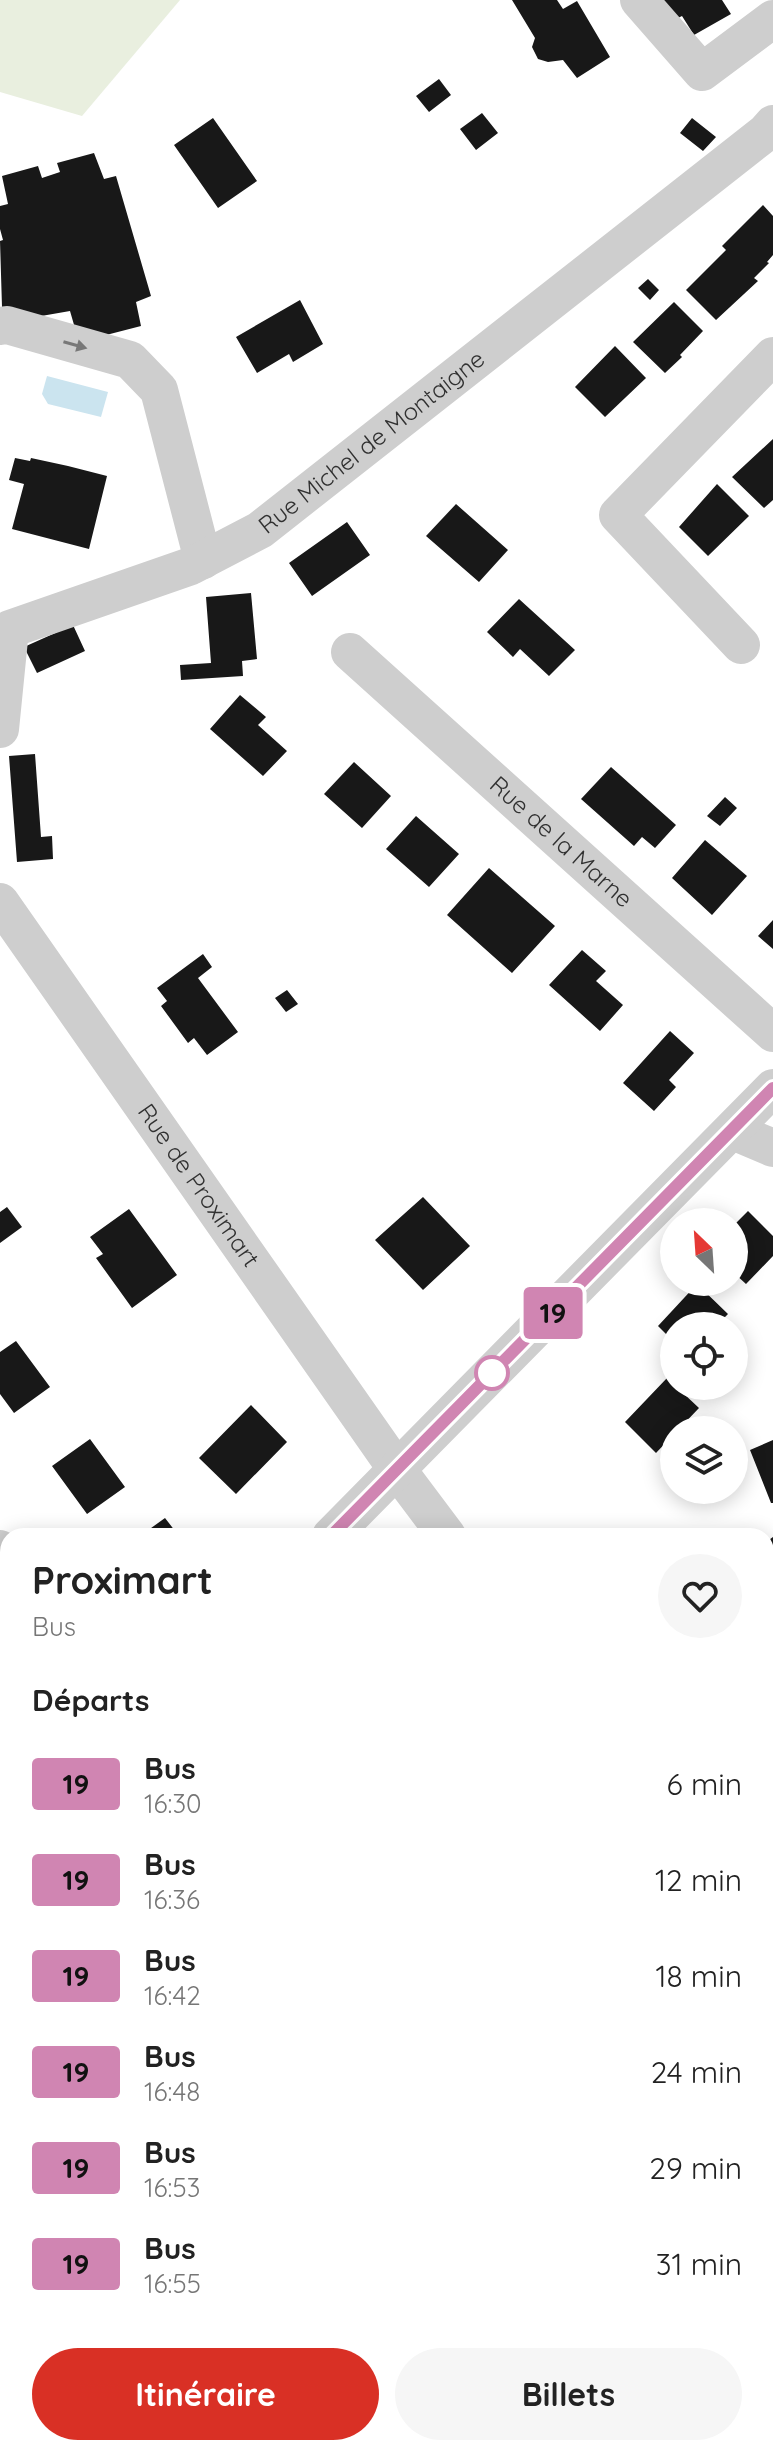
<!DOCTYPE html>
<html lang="fr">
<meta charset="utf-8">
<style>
body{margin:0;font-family:Quicksand,sans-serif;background:#f6f6f6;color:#222;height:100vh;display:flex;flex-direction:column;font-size:30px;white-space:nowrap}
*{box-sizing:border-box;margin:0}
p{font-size:26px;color:#767676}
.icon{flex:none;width:44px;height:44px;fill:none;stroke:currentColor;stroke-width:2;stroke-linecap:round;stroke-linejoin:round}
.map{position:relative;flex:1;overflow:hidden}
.panel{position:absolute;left:0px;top:1528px;width:774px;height:928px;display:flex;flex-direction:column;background:#fff;border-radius:24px 24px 0 0;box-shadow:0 4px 20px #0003}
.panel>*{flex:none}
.badge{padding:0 16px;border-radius:6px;font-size:28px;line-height:52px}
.needle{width:52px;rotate:335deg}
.tools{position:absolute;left:660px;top:1208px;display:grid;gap:16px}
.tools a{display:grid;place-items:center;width:88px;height:88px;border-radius:50%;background:#fff;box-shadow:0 4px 20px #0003;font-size:40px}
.map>.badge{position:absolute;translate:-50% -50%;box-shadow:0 0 0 4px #fff}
h2{padding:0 32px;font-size:30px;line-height:72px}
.round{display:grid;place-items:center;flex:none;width:84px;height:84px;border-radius:42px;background:#f6f6f6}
.summary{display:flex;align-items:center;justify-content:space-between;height:136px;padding:0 32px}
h1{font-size:38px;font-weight:700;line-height:60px}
.cta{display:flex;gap:16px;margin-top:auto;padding:16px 32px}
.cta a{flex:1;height:92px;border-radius:48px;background:#d93025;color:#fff;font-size:32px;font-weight:700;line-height:92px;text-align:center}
.cta a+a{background:#f6f6f6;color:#222}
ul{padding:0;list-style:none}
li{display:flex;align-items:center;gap:24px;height:96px;padding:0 32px}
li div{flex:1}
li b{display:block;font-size:30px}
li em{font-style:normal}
li .badge{min-width:88px;font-weight:700;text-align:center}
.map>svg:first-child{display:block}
</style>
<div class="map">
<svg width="773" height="2456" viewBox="0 0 773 2456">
<rect width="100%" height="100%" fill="#fff"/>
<path fill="#e9efdf" d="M 0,0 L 180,0 L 82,116 L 0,92 Z"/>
<path fill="#cbe4ef" d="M 47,376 L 108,392 L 101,417 L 48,404 L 42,394 Z"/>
<path fill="#181818" d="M 512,0 L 557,0 L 563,9 L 577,1 L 610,57 L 577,78 L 563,60 L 548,62 L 538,59 L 532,47 L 535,38 Z
M 663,0 L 722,0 L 731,14 L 694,35 L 682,16 L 674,20 Z
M 439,79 L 451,95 L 429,112 L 416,96 Z
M 482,113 L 498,133 L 476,150 L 460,129 Z
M 213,118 L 257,181 L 218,208 L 174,145 Z
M 692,118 L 716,137 L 703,151 L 680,133 Z
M 94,153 L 104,179 L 116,176 L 151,296 L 136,302 L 141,326 L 79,342 L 70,311 L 24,319 L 2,307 L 0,241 L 3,240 L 0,229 L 0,206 L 8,204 L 2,176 L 38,166 L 42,178 L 60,172 L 57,163 Z
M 763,205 L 773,216 L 773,255 L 767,262 L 769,263 L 754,278 L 758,281 L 716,320 L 686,290 L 726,250 L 722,246 Z
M 648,279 L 659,290 L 650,300 L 638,288 Z
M 300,300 L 323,344 L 293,362 L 289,354 L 257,373 L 236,337 Z
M 674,302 L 703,331 L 680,355 L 682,357 L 665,373 L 633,342 Z
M 615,346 L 646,378 L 605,417 L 575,387 Z
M 773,439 L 773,500 L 764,508 L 732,477 Z
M 15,458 L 30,461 L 31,458 L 68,466 L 107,476 L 89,549 L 12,529 L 24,484 L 9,480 Z
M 717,484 L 749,516 L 708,556 L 679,527 Z
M 456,504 L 508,550 L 479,582 L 426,536 Z
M 347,522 L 370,555 L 312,596 L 289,563 Z
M 251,593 L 257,659 L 242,661 L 243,676 L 181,680 L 180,665 L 211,663 L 206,597 Z
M 519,599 L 575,650 L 549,676 L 520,649 L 513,657 L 487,632 Z
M 73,625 L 85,651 L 37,673 L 24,647 Z
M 240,695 L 266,717 L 258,725 L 287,751 L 263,776 L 210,729 Z
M 35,754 L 41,837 L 52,836 L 53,859 L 17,862 L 9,756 Z
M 354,762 L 391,796 L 362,828 L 324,794 Z
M 611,767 L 676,825 L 655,848 L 642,837 L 634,846 L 581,799 Z
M 725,797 L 737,808 L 720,826 L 707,816 Z
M 416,816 L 459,854 L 429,887 L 386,849 Z
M 705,840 L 747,876 L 712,915 L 672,878 Z
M 489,868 L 555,926 L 512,973 L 447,915 Z
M 773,920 L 773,949 L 758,936 Z
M 582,950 L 606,971 L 596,981 L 623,1005 L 600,1031 L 549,985 Z
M 203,954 L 212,967 L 198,978 L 238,1032 L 207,1055 L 194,1038 L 188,1043 L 161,1006 L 167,1001 L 157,988 Z
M 287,990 L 298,1004 L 286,1012 L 275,998 Z
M 670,1031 L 694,1053 L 669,1080 L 676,1087 L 654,1111 L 623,1083 Z
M 423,1197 L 470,1246 L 423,1290 L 375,1240 Z
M 7,1207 L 22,1227 L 0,1243 L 0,1212 Z
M 129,1209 L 177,1275 L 132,1308 L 96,1258 L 103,1254 L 90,1237 Z
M 748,1211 L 773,1236 L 773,1256 L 746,1284 L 734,1273 L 734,1225 Z
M 697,1284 L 728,1314 L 716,1326 L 674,1326 L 674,1342 L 658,1326 Z
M 16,1341 L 50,1387 L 14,1413 L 0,1394 L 0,1352 Z
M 667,1378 L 699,1408 L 678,1430 L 674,1430 L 674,1434 L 656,1453 L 625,1422 Z
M 251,1405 L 287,1442 L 236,1494 L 199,1458 Z
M 90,1439 L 125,1487 L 87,1514 L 52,1466 Z
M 773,1440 L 773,1503 L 771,1503 L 750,1450 Z
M 165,1518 L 179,1536 L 140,1536 Z
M 773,1537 L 773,1565 L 766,1561 L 766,1542 Z
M 0,1666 L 8,1677 L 8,1701 L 0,1707 Z
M 766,1685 L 773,1694 L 773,1753 L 766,1758 Z
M 773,2325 L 773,2386 L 766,2377 L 766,2330 Z
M 253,2448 L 317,2448 L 313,2450 L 316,2456 L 257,2456 Z"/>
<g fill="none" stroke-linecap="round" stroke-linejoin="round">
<g stroke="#cecece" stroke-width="38">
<path d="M 639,0 L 702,72 L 773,19"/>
<path d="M 0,326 L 7,325 L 130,360 L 159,390 L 203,560"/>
<path d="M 741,645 L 618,515 L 773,356"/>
<path id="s1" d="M 350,652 L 773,1033"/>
<path id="s2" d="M 0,729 L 10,629 L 191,566 L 260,530 L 765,133 L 773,124"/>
<path id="s3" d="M 0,902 L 396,1468 L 447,1536"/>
<path d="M 733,1131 L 773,1148"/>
<path d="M 331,1536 L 773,1088"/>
<path d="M 0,1549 L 8,1560"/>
<path d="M 0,1881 L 8,1872"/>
<path d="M 766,1964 L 773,1973"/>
<path d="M 766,2088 L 773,2083"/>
<path d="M 0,2222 L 8,2245"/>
<path d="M 80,2448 L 82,2456"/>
<path d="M 729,2448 L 735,2456"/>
</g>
</g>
<defs><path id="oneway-solid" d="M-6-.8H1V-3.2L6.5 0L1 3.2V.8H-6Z" transform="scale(2)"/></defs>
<use fill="#787878" href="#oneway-solid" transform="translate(75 345) rotate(16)"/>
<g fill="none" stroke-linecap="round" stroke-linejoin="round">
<defs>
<path id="line" d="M 331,1536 L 773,1088"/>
</defs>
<use href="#line" stroke="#fff" stroke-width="18"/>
<use href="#line" stroke="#d085b2" stroke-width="12"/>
</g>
<circle fill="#fff" stroke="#d085b2" stroke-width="4" cx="492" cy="1373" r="16"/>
<g text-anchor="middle" stroke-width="8" stroke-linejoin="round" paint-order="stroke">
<g font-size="24" fill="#313131" stroke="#fff">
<text dy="8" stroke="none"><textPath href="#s2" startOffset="512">Rue Michel de Montaigne</textPath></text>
<text dy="8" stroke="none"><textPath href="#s1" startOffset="284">Rue de la Marne</textPath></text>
<text dy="8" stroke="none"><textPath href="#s3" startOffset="346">Rue de Proximart</textPath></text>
</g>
</g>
</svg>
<div class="tools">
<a><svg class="needle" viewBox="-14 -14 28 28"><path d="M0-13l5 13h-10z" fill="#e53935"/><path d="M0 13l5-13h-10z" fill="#767676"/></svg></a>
<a><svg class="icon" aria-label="locate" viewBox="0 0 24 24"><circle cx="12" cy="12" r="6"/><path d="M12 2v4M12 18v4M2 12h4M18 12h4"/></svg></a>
<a><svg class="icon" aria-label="layers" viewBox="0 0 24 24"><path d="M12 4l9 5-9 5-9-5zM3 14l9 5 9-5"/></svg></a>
</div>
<b class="badge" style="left:553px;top:1313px;background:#d085b2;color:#111">19</b>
<section class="panel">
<div class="summary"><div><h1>Proximart</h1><p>Bus</p></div><a class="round"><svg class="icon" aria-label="heart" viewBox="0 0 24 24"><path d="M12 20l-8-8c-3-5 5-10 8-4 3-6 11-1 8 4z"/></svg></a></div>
<h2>Départs</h2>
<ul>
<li><span class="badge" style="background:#d085b2;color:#111">19</span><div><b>Bus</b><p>16:30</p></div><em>6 min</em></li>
<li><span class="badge" style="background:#d085b2;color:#111">19</span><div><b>Bus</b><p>16:36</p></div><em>12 min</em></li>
<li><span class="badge" style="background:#d085b2;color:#111">19</span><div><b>Bus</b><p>16:42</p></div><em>18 min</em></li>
<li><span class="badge" style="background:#d085b2;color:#111">19</span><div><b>Bus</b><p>16:48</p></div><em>24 min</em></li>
<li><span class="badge" style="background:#d085b2;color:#111">19</span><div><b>Bus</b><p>16:53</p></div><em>29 min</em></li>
<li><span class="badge" style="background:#d085b2;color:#111">19</span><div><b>Bus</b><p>16:55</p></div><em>31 min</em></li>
</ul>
<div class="cta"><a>Itinéraire</a><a>Billets</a></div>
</section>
</div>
